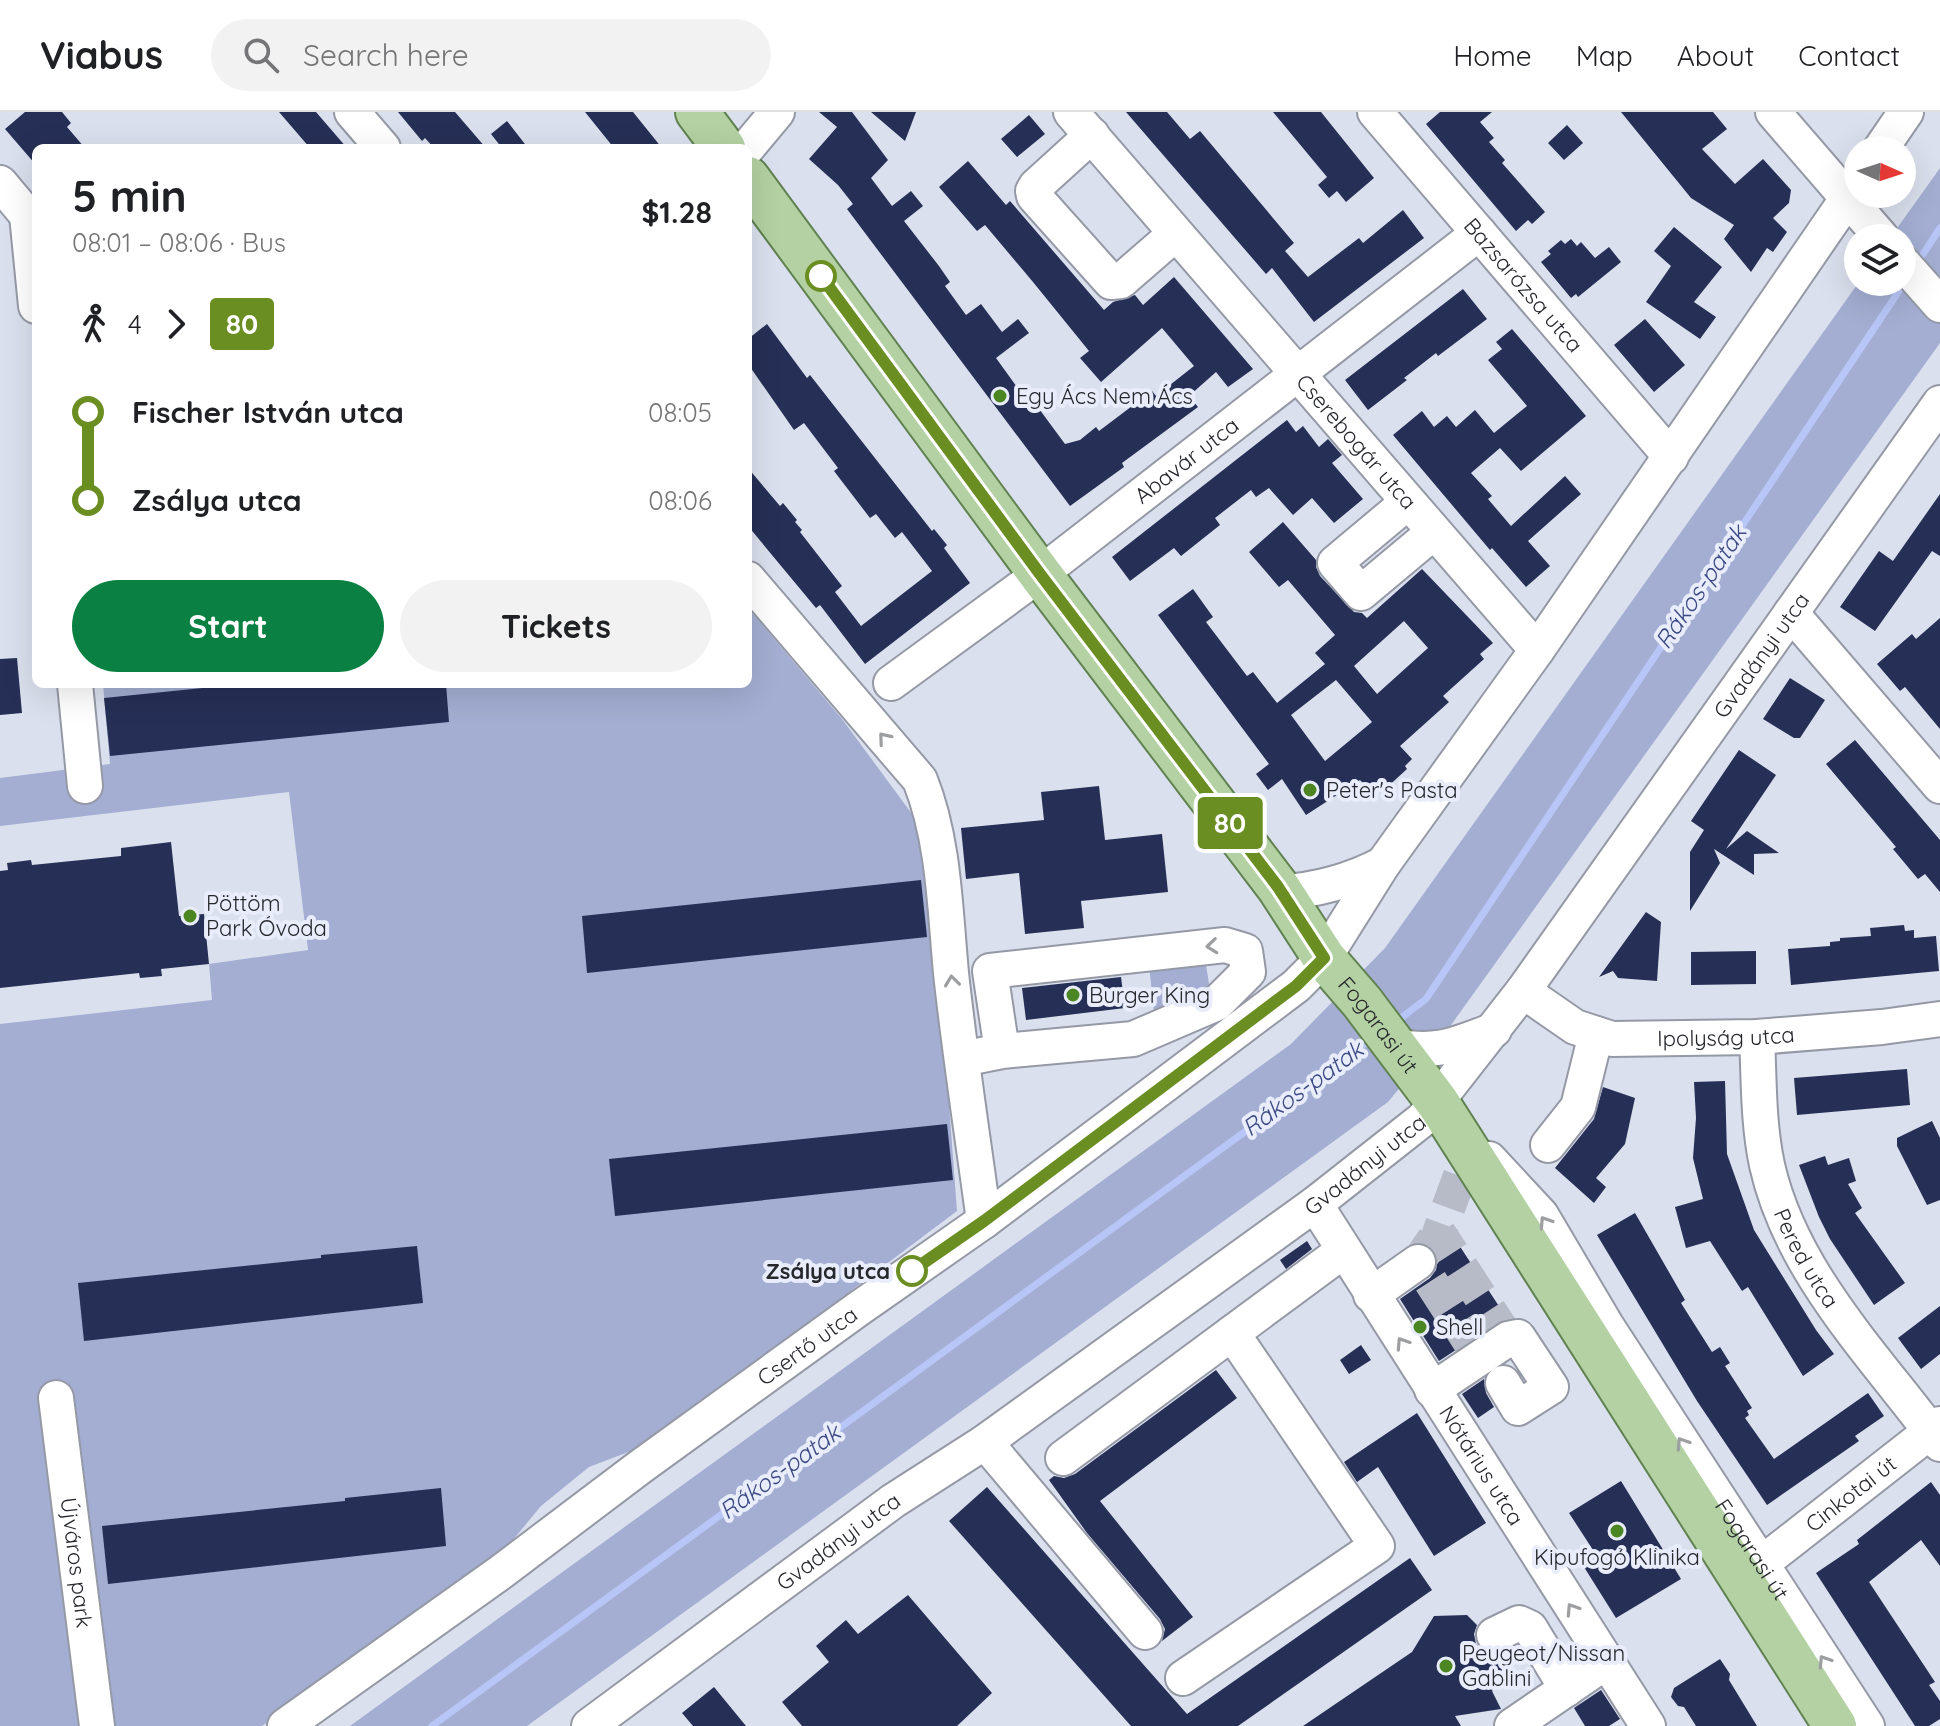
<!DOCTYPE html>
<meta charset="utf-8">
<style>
body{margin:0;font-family:Quicksand,sans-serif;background:#f2f2f2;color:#202124;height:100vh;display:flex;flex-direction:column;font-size:30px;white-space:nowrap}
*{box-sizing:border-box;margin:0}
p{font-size:26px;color:#757577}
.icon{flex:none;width:44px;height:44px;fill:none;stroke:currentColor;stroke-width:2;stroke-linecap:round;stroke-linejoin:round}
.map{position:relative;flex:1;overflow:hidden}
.drawer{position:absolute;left:32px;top:32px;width:720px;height:544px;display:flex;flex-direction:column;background:#fff;border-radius:12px;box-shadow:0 8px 32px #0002}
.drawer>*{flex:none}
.badge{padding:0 16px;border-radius:6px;font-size:28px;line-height:52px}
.needle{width:52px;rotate:93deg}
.controls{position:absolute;left:1844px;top:24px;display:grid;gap:16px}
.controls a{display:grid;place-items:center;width:72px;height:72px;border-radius:50%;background:#fff;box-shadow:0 8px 32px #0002;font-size:40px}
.map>.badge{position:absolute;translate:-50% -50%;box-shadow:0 0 0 4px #fff}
.legs{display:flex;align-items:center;gap:12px;height:88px;padding:0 40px;font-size:26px}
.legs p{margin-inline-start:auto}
.summary{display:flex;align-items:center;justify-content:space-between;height:136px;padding:0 40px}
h1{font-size:44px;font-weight:700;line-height:60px}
.button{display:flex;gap:16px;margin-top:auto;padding:16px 40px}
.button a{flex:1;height:92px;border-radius:48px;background:#0b8043;color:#fff;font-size:32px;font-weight:700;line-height:92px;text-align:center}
.button a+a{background:#f2f2f2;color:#202124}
ul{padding:0 40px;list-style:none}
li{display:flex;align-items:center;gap:28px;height:88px;font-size:30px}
li i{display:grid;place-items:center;width:12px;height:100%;margin:0 10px;background:currentColor}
li i::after{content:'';width:20px;height:20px;margin:-10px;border:6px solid;border-radius:50%;background:#fff}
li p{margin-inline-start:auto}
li:first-child i{background:linear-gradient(#0000 50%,currentColor 0)}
li:last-child i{background:linear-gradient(currentColor 50%,#0000 0)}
header{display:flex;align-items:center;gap:48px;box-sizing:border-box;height:112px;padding:0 40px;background:#fff;border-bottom:2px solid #e0e0e0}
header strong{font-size:38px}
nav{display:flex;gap:44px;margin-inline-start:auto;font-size:28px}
.search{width:560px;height:72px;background:#f2f2f2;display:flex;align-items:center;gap:20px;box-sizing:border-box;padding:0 28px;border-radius:44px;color:#757577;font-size:30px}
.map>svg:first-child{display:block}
</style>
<header>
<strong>Viabus</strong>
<div class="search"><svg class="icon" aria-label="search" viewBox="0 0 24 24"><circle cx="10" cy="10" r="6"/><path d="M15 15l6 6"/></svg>Search here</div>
<nav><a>Home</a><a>Map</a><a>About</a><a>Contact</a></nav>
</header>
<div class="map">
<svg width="1940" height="1614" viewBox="0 0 1940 1614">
<rect width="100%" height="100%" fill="#dbe0ee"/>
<path fill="#a3aed2" d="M 1940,56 L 1940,231 L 1446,920 L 1388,990 L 527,1614 L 350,1614 L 1291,932 L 1385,836 L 1859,170 L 1902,170 L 1902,126 L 1890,126 Z
M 748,496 L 842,607 L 929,725 L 957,1099 L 644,1334 L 589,1355 L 541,1394 L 503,1440 L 262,1614 L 0,1614 L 0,912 L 212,888 L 209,852 L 308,838 L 289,680 L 0,714 L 0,666 L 110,652 L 103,572 L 748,572 Z
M 1205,847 L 1211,884 L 1154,900 L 1149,853 Z"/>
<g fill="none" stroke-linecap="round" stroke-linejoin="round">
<path stroke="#b8c6f7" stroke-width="7" d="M 1916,153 L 1940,116
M 1393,912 L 1426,887 L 1907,167
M 432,1614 L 1373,926"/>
</g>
<path fill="#262f56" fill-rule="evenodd" d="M 25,0 L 62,0 L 71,11 L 67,15 L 85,36 L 36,36 L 36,53 L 5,17 Z
M 279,0 L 316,0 L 347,36 L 310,36 Z
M 398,0 L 455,0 L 486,36 L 434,36 L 425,26 L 422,29 Z
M 585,0 L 633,0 L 662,36 L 614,36 Z
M 819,0 L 852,0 L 888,48 L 871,66 L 892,94 L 911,79 L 923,94 L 904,109 L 939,154 L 950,170 L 945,174 L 966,203 L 981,192 L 1002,220 L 1018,207 L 1029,221 L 996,246 L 1030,293 L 1034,290 L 1065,332 L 1080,328 L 1096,315 L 1099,319 L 1152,279 L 1156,284 L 1194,254 L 1162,216 L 1101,270 L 1080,246 L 1089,239 L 1033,170 L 985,113 L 977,119 L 939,75 L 968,49 L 1006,93 L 1010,89 L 1104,198 L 1113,190 L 1135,183 L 1143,193 L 1174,165 L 1253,257 L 1228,275 L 1216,260 L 1189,284 L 1198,295 L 1122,351 L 1124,355 L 1070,394 L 847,97 L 853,92 L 838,73 L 809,47 L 837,15 Z
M 871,0 L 916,0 L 905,29 Z
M 1126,0 L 1167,0 L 1190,27 L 1200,19 L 1294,131 L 1285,139 L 1308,165 L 1359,126 L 1363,131 L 1403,98 L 1424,126 L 1314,210 L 1272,156 L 1266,162 Z
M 1273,0 L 1321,0 L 1374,66 L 1346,90 L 1337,79 L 1329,86 L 1318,73 L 1327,65 Z
M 1440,0 L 1492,0 L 1480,10 L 1494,26 L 1489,30 L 1505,48 L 1502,51 L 1545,100 L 1532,112 L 1528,108 L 1516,119 L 1426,12 Z
M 1621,0 L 1713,0 L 1727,17 L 1702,37 L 1735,72 L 1763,47 L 1791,78 L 1789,91 L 1773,106 L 1787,120 L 1773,140 L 1767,136 L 1751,160 L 1724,127 L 1734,113 L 1691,86 Z
M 1029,3 L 1045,22 L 1017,45 L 1001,27 Z
M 507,9 L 528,36 L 502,36 L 491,22 Z
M 1567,13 L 1583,31 L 1564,48 L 1548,31 Z
M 1674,115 L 1722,155 L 1694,190 L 1716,205 L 1700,227 L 1646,190 L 1671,154 L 1654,139 Z
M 1571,127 L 1577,134 L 1581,130 L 1595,146 L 1609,135 L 1621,150 L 1578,185 L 1576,182 L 1571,186 L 1541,150 L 1551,142 L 1548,139 L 1561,128 L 1565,132 Z
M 1463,177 L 1487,207 L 1438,244 L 1436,241 L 1404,266 L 1407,268 L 1368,298 L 1345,268 Z
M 1645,207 L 1685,253 L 1654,280 L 1614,233 Z
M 767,212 L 807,266 L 810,263 L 932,419 L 934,417 L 947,433 L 944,436 L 970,471 L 865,552 L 820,493 L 816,496 L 748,414 L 748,356 L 780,394 L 783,391 L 797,408 L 795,410 L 802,418 L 800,420 L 842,474 L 835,480 L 861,514 L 932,459 L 902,420 L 895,426 L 876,402 L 870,406 L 834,359 L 838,356 L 804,311 L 794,318 L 748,252 L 748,227 Z
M 1512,217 L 1586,304 L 1521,359 L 1500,336 L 1471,361 L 1492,384 L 1488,387 L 1511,414 L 1565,364 L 1581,382 L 1528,429 L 1550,454 L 1526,475 L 1492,436 L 1490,438 L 1393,323 L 1422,299 L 1434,315 L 1447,304 L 1456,315 L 1475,298 L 1494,321 L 1527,294 L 1488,248 L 1502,237 L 1496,230 Z
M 1287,308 L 1296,320 L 1303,314 L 1319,335 L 1328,327 L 1342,343 L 1332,351 L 1363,387 L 1334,411 L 1312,386 L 1293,403 L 1269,376 L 1256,385 L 1251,378 L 1215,406 L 1220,413 L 1181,444 L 1174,436 L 1130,469 L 1112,445 Z
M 1940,382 L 1940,444 L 1932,439 L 1875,519 L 1840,495 L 1879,439 L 1893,449 Z
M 1283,410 L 1316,448 L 1316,455 L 1320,464 L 1354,500 L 1362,501 L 1367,506 L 1422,457 L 1493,531 L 1480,542 L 1484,547 L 1443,584 L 1449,590 L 1400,634 L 1412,647 L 1405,654 L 1407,657 L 1383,679 L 1380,675 L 1373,682 L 1360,668 L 1306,703 L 1282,667 L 1268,678 L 1256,662 L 1269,652 L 1158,503 L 1193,477 L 1213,505 L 1206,510 L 1247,564 L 1253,560 L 1277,591 L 1325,552 L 1315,541 L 1335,523 L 1288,468 L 1279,475 L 1249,440 ZM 1404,509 L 1428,536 L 1377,582 L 1354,554 ZM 1336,568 L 1372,610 L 1325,649 L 1291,603 Z
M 1940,506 L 1940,617 L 1905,575 L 1900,579 L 1877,552 L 1912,522 L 1916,527 Z
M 17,546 L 22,601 L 0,603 L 0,547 Z
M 1790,566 L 1825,588 L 1800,626 L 1794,626 L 1763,607 Z
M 242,572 L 446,572 L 449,610 L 110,644 L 104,586 Z
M 1855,628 L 1940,728 L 1940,780 L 1925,762 L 1918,767 L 1893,737 L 1896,735 L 1826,652 Z
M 1739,638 L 1776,663 L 1726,737 L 1747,719 L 1779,741 L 1754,742 L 1754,763 L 1714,737 L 1720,751 L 1690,799 L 1690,740 L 1704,718 L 1691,709 Z
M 1099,674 L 1105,728 L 1162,722 L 1168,780 L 1081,789 L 1084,816 L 1025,822 L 1019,761 L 966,767 L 961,716 L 1044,708 L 1041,680 Z
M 171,730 L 179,804 L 204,802 L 209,852 L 161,857 L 162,864 L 140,866 L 139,861 L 0,876 L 0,759 L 8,758 L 7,751 L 31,748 L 32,753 L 121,744 L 121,736 Z
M 921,768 L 927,825 L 587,861 L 582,804 Z
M 1646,800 L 1661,810 L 1657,869 L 1618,866 L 1613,859 L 1599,865 Z
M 1904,813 L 1905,819 L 1914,818 L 1914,826 L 1936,824 L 1939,859 L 1791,873 L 1788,837 L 1830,834 L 1830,830 L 1840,829 L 1840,826 L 1871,824 L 1870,816 Z
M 1756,839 L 1756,872 L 1691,873 L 1691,840 Z
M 1121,865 L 1125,896 L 1026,908 L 1022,876 Z
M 1907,957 L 1910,993 L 1797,1003 L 1794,966 Z
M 1725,969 L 1727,1042 L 1754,1118 L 1816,1218 L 1834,1242 L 1803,1264 L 1748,1175 L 1742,1179 L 1710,1129 L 1686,1136 L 1675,1095 L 1703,1087 L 1693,1046 L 1696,1006 L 1694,970 Z
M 1603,975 L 1635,986 L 1625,1032 L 1596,1066 L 1606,1075 L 1594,1091 L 1555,1056 L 1594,1007 Z
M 1932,1009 L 1940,1026 L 1940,1088 L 1927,1093 L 1897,1034 L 1897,1026 Z
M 947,1012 L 953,1068 L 615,1104 L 609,1047 Z
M 1825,1044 L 1828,1053 L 1849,1046 L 1856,1069 L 1848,1072 L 1862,1096 L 1855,1101 L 1905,1171 L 1874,1193 L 1830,1127 L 1819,1105 L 1799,1053 Z
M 1635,1101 L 1685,1188 L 1681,1191 L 1712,1240 L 1720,1235 L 1730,1251 L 1725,1254 L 1752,1296 L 1747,1299 L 1749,1303 L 1745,1306 L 1774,1347 L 1868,1281 L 1884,1304 L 1855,1324 L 1859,1329 L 1767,1393 L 1697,1289 L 1597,1123 Z
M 1307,1129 L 1312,1137 L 1286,1157 L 1280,1148 Z
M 1459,1133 L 1506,1205 L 1439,1249 L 1400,1187 L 1430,1166 L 1436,1158 L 1438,1147 Z
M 417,1134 L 423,1191 L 84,1229 L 78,1171 L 321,1146 L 321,1143 Z
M 1940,1194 L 1940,1242 L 1921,1257 L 1898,1226 Z
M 1361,1233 L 1371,1248 L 1349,1262 L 1340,1248 Z
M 1216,1258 L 1237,1286 L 1100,1389 L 1193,1505 L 1162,1529 L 1165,1517 L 1160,1507 L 1087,1421 L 1049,1368 L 1054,1364 L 1064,1366 L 1075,1362 Z
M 1484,1267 L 1486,1281 L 1494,1295 L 1478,1306 L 1462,1282 Z
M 1417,1301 L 1486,1411 L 1434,1444 L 1378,1355 L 1357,1370 L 1344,1350 Z
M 1621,1369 L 1681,1467 L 1616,1506 L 1579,1447 L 1593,1438 L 1569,1401 Z
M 1931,1370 L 1940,1383 L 1940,1454 L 1921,1428 L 1869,1470 L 1935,1570 L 1929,1573 L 1940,1589 L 1940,1607 L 1929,1614 L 1915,1614 L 1816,1461 L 1859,1432 L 1857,1428 Z
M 987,1375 L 1187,1602 L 1410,1446 L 1432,1478 L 1238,1614 L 1131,1614 L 949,1409 Z
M 441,1376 L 446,1434 L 108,1472 L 102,1414 L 345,1389 L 345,1386 Z
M 908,1483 L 992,1581 L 957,1614 L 802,1614 L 782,1590 L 829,1550 L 816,1534 L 846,1508 L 858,1522 Z
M 1467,1503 L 1477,1513 L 1474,1522 L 1476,1532 L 1483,1540 L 1497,1542 L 1499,1546 L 1503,1563 L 1492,1579 L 1501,1597 L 1455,1604 L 1461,1614 L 1303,1614 L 1412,1540 L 1434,1504 Z
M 1720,1547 L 1730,1562 L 1729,1568 L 1757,1614 L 1696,1614 L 1684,1595 L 1678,1594 L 1671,1585 L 1674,1576 Z
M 714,1575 L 746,1614 L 693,1614 L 682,1601 Z
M 1601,1578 L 1620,1607 L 1609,1614 L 1585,1614 L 1574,1596 Z"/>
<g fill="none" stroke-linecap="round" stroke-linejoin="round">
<path stroke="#b7bbc7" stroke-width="34" stroke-dasharray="34 17" stroke-linecap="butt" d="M 1460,1064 L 1439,1121 L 1508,1227
M 1434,1127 L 1418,1150 L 1480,1246"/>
<defs>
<g id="minor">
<path d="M 352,0 L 383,36"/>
<path id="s1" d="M 1071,0 L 1537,538"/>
<path id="s2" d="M 1375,0 L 1671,345"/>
<path d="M 1773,0 L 1882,126"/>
<path d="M 1092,23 L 1036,74 L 1033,79 L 1034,84 L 1111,170 L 1121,169 L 1175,122"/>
<path d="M 747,36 L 777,0"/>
<path d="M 1880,38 L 1906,0"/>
<path d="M 0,71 L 36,114"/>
<path d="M 27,103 L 36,194"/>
<path d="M 1902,150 L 1940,193"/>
<path d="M 1408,390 L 1335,451 L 1361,481 L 1434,420"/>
<path d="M 748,467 L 920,668 C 944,728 945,797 951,861 C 960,944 973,1027 984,1109"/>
<path d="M 1791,501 L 1940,674"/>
<path id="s3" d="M 891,571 L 1040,462 L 1479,121"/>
<path d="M 75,572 L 85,674"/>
<path d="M 1281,780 C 1315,779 1353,768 1383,752"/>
<path id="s4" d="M 1523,879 L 1575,915 L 1612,927 L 1757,925 L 1882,915 L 1940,907"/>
<path id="s5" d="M 1757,925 C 1759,967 1758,1011 1767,1053 C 1791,1161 1876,1245 1940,1332"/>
<path d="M 1392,933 C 1435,943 1455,933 1494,918"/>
<path d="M 962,947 L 1002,939 L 1133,927 L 1217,891 L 1248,860 L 1245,839 L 1225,833 L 990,859 L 1002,939"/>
<path d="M 1548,1033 L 1578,995 L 1596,922"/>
<path id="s6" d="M 1489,1047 L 1541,1103 L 1606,1213 L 1867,1614"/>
<path id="s7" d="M 1315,1092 L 1648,1614"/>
<path d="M 1371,1183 L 1418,1150"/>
<path d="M 1432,1278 L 1508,1227 L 1518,1225 L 1551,1275 L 1518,1296 L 1503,1271"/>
<path id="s8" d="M 56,1286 L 97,1614"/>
<path d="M 985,1330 L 1145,1520"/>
<path d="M 1063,1346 L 1343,1139"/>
<path id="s9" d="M 1761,1452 L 1940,1312"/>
<path d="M 1494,1523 L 1519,1511 L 1530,1516 L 1567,1577"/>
<path d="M 1183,1566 L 1377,1434 L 1232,1221"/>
<path id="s10" d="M 285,1614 L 501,1460 L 640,1355 L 858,1197 L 984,1109 L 1296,874 L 1324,846 L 1383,752 L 1537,538 L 1858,71"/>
<path id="s11" d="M 589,1614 L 893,1389 L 985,1330 L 1315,1092 L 1423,1007 L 1523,879 L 1940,291"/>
<path d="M 1512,1614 L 1606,1550"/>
</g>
<g id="major">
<path d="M 697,0 L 724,36"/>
<path id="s12" d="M 748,66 L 1040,462 L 1278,775 L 1324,846 L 1362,890 L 1438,991 L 1835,1614"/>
</g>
</defs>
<use href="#minor" stroke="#9599a6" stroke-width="38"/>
<use href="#major" stroke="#608251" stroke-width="46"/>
<use href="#minor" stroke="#fff" stroke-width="34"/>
<use href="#major" stroke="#b3d1a2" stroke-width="42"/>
</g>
<defs><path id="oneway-chevron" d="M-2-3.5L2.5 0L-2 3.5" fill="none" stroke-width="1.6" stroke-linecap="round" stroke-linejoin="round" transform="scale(2)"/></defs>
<g stroke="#9d9ea0">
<use href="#oneway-chevron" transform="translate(884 626) rotate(-130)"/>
<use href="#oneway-chevron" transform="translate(1212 834) rotate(174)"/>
<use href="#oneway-chevron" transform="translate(952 869) rotate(-97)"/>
<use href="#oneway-chevron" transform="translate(1545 1110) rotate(-123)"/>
<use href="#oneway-chevron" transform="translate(1402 1231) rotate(-123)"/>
<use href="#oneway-chevron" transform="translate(1682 1331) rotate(-123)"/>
<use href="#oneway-chevron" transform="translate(1572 1497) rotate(-123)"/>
<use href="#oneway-chevron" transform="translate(1824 1549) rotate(-123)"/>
</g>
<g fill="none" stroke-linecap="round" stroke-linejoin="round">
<defs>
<path id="line-1" d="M 821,164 L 1040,462 L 1278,775 L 1324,846 L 1296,874 L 984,1109 L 912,1159"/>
</defs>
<use href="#line-1" stroke="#fff" stroke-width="18"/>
<use href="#line-1" stroke="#6b8e23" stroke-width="12"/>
</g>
<g fill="#fff" stroke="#6b8e23" stroke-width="4">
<circle cx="821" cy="164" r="14"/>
<circle cx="912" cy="1159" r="14"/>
</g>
<g fill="#4c8623" stroke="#e9edfb" stroke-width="3">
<circle cx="1000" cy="284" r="8"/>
<circle cx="1310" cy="678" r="8"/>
<circle cx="190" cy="804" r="8"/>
<circle cx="1073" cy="883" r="8"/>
<circle cx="1420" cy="1215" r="8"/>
<circle cx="1617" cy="1419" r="8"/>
<circle cx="1446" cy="1554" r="8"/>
</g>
<g text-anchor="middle" stroke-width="8" stroke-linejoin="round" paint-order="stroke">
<g font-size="22" fill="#26282d" stroke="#e9edfb">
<text dy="8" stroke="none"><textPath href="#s2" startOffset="228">Bazsarózsa utca</textPath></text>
<text dy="8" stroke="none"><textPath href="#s1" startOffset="436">Cserebogár utca</textPath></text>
<text dy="8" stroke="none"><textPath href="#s3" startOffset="370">Abavár utca</textPath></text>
<text dy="8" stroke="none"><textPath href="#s11" startOffset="1606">Gvadányi utca</textPath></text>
<text dy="8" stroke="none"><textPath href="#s12" startOffset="1056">Fogarasi út</textPath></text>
<text dy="8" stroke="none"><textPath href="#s4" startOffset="216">Ipolyság utca</textPath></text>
<text dy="8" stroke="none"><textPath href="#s11" startOffset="958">Gvadányi utca</textPath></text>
<text dy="8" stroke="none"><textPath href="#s5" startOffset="230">Pered utca</textPath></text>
<text dy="8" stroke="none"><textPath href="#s10" startOffset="646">Csertő utca</textPath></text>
<text dy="8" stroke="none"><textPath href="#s7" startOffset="310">Nótárius utca</textPath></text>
<text dy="8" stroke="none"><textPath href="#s9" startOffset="114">Cinkotai út</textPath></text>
<text dy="8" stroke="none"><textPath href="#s11" startOffset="310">Gvadányi utca</textPath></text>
<text dy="8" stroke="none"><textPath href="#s6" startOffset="472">Fogarasi út</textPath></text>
<text dy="8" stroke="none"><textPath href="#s8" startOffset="166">Újváros park</textPath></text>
</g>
<g font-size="22" fill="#26282d" stroke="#e9edfb" text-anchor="start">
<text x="1016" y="292">Egy Ács Nem Ács</text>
<text x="1326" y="686">Peter's Pasta</text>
<text x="206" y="799">Pöttöm<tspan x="206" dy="25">Park Óvoda</tspan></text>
<text x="1089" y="891">Burger King</text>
<text x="1436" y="1223">Shell</text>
<text x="1617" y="1453" text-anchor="middle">Kipufogó Klinika</text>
<text x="1462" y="1549">Peugeot/Nissan<tspan x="1462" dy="25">Gablini</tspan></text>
</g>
<g font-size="22" font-weight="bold" fill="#26282d" stroke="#e9edfb" text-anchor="end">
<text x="890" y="1167">Zsálya utca</text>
</g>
<g font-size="24" font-style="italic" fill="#3b4883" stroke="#e9edfb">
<text transform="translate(1701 475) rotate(-56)" y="8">Rákos-patak</text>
<text transform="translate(1303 977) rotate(-36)" y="8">Rákos-patak</text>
<text transform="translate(780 1360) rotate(-36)" y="8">Rákos-patak</text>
</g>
</g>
</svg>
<div class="controls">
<a><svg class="needle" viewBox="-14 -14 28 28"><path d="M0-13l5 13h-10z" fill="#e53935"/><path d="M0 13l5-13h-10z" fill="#757577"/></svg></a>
<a><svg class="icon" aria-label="layers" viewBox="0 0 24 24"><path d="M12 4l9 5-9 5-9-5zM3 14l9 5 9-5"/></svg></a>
</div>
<b class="badge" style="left:1230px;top:711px;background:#6b8e23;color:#fff">80</b>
<section class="drawer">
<div class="summary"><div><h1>5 min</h1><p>08:01 – 08:06 · Bus</p></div><b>$1.28</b></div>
<div class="legs"><svg class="icon" aria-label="walk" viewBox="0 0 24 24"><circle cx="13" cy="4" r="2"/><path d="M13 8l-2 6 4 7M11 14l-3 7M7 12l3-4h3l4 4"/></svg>4<svg class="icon" aria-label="forward" viewBox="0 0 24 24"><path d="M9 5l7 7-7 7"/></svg><b class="badge" style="background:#6b8e23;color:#fff">80</b></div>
<ul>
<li><i style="color:#6b8e23"></i><b>Fischer István utca</b><p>08:05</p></li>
<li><i style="color:#6b8e23"></i><b>Zsálya utca</b><p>08:06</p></li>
</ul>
<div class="button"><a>Start</a><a>Tickets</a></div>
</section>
</div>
